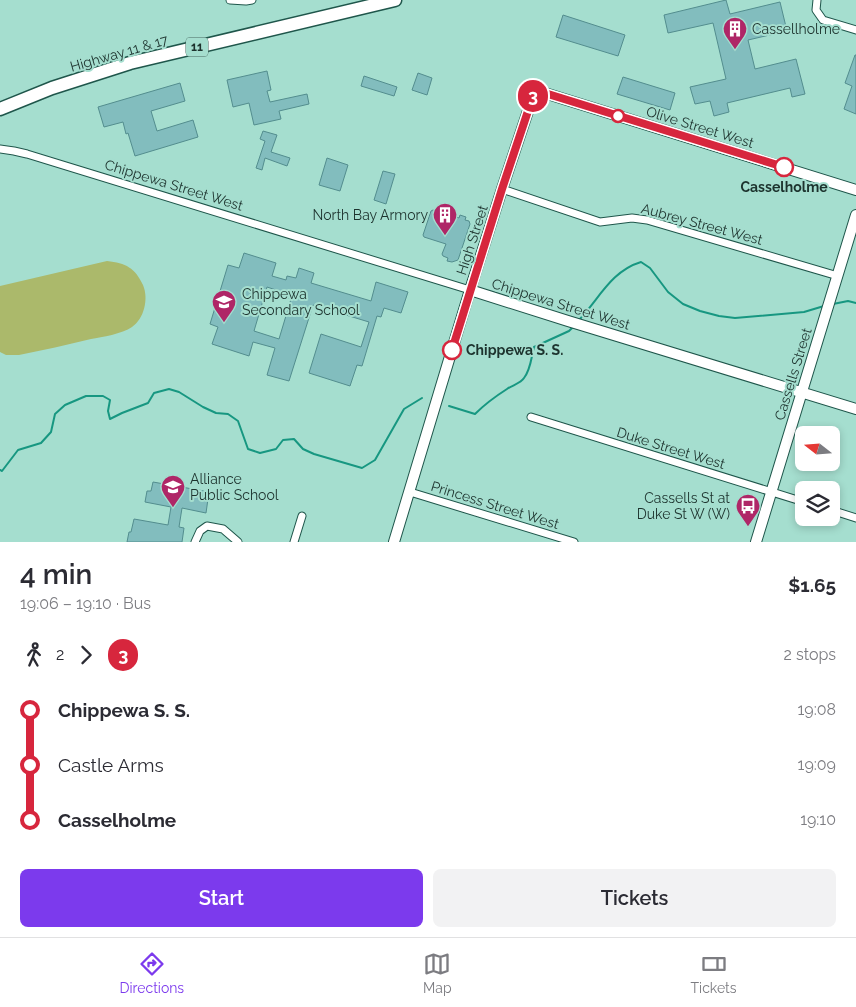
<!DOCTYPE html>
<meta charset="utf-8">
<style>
body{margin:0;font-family:Raleway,sans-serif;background:#f2f2f3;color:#2b2b33;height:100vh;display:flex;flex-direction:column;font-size:19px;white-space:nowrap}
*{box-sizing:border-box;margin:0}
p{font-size:16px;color:#7c7c81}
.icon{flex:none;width:28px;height:28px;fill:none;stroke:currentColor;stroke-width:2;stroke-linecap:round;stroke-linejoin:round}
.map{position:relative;height:542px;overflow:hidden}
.drawer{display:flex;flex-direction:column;background:#fff;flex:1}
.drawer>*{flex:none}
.badge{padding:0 10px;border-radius:16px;font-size:18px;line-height:32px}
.needle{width:32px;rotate:287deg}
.fabs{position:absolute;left:795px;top:426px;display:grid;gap:10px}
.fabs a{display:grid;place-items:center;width:45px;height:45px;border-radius:8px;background:#fff;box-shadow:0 2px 8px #0003;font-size:25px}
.map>.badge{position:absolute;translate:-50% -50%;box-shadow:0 0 0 2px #fff}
.legs{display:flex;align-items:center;gap:8px;height:55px;padding:0 20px;font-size:16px}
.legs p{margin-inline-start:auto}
.summary{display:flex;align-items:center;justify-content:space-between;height:85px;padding:0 20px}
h1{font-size:28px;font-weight:600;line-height:38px}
.primary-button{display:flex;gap:10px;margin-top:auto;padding:10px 20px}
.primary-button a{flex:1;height:58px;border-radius:8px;background:#7c3aed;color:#fff;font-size:20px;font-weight:600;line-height:58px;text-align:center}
.primary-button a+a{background:#f2f2f3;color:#2b2b33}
ul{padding:0 20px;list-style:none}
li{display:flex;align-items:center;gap:18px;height:55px;font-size:19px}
li i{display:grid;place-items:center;width:8px;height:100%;margin:0 6px;background:currentColor}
li i::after{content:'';width:12px;height:12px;margin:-6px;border:4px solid;border-radius:50%;background:#fff}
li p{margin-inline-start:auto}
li:first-child i{background:linear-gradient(#0000 50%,currentColor 0)}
li:last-child i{background:linear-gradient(currentColor 50%,#0000 0)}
.menu{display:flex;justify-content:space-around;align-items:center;height:70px;border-top:1px solid #e1e1e2;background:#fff;font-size:14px;color:#7c7c81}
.menu a{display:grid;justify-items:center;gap:2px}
.menu .selected{color:#7c3aed}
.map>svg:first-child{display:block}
</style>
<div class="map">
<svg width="856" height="542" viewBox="0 0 856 542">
<rect width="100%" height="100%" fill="#a5decf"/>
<path fill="#abb96b" d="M 107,261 C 126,263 135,268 143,285 C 149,299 144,319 132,327 C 122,334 102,337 91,339 C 67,345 43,350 19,355 L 6,355 L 0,352 L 0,286 Z"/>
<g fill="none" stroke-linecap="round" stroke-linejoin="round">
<path stroke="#179781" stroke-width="2" d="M 833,304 L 848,301 L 856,303
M 579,320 C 599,299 611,271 641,262 L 650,268 L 668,292 L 683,304 L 700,311 L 719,316 L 735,318 L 804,312 L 824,306
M 449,406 L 475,414 C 485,404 496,396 507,389 C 513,385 521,383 524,378 C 531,369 531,358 534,347 L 569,331 L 573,327
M 0,470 L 2,471 L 18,450 L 41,443 L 51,432 L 55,414 L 65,405 L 86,396 L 103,396 L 110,400 L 108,411 L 110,419 L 122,413 L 148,403 L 154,393 L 169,389 L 179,392 L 203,407 L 216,413 L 228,414 L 238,421 L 248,449 L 260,453 L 276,449 L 283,440 L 294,439 L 303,449 L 314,454 L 362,468 L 375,460 L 404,409 L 422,398"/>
</g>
<path fill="#82bdbe" stroke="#538d8e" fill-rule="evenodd" d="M 726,0 L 730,14 L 780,2 L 787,31 L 748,40 L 755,69 L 796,59 L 805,94 L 792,97 L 790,88 L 727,103 L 729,112 L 714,116 L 710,101 L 695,104 L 690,87 L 726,79 L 713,23 L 668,33 L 664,15 Z
M 563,15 L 625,35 L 618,56 L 556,37 Z
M 855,55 L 856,55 L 856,114 L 844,109 L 852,86 L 845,83 Z
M 267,71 L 271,90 L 267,91 L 270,102 L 307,94 L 309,104 L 279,111 L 281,119 L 254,125 L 249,103 L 233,107 L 227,80 Z
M 418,73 L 432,78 L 427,95 L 412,90 Z
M 364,76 L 397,87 L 394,96 L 361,86 Z
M 623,77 L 675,93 L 670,110 L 617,94 Z
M 180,83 L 185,101 L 151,111 L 157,131 L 193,120 L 198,137 L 135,156 L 128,133 L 126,134 L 123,122 L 104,127 L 98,107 Z
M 263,131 L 277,135 L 271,152 L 290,158 L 287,166 L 265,158 L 262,170 L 256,168 L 265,141 L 260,139 Z
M 327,158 L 348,165 L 340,191 L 319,185 Z
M 383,171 L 395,174 L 386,204 L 374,200 Z
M 433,210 L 450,215 L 452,219 L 456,217 L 459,218 L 460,215 L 466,217 L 465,220 L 469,221 L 470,224 L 458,260 L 452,262 L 447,261 L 448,258 L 443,256 L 442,254 L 446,244 L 424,237 L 423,235 L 431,211 Z
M 244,253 L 276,263 L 272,276 L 286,280 L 287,276 L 296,278 L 299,268 L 314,273 L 311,283 L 371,301 L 376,282 L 408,292 L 401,313 L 384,308 L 381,317 L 377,316 L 362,366 L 357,365 L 350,386 L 309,373 L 321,334 L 361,347 L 369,322 L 313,305 L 289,381 L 267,375 L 275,348 L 253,342 L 249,356 L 212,344 L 218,327 L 210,324 L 228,265 L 239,268 ZM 267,287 L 282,292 L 281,295 L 291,299 L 279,339 L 254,331 Z
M 153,482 L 204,491 L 202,498 L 208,499 L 206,513 L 182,508 L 179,527 L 184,528 L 182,542 L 127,542 L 129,532 L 131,532 L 134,519 L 168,525 L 171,507 L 145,502 L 147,491 L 151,491 Z"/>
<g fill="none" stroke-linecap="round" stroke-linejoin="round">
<defs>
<path id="street" d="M 230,0 L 246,1 L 252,0
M 817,0 L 816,10 L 823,20 L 856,30
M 0,149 L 14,151 L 27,154 L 470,290
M 502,189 L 600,222 L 632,218 L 647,220 L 838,276
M 531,417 L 804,502
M 410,492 L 574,542
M 831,510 L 856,518
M 195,542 L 200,531 L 207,526 L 223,529 L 238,542
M 294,542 L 302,516"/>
<path id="secondary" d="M 470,290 L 568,321 L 856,409
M 394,542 L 470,290 L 502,189 L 535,90 L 856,190
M 756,542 L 856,215"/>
<path id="highway" d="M 0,109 L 52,88 L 130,63 L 395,0"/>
</defs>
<use href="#street" stroke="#1f564b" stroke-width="9"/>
<use href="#secondary" stroke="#1f564b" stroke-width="12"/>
<use href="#highway" stroke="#1f564b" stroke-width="15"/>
<use href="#street" stroke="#fff" stroke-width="7"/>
<use href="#secondary" stroke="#fff" stroke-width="10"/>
<use href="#highway" stroke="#fff" stroke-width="12"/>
</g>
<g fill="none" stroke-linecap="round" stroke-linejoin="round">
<defs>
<path id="line-1" d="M 452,350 L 502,189 L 535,90 L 784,167"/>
</defs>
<use href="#line-1" stroke="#fff" stroke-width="11"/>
<use href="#line-1" stroke="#d7263d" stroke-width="8"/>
</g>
<defs>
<symbol id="building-pin" viewBox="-11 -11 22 30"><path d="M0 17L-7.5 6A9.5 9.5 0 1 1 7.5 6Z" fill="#af2667" stroke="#a5decf"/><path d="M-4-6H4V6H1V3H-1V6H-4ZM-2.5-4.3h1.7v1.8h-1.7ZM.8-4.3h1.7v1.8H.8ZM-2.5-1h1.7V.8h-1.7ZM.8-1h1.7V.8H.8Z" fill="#fff"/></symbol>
<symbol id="school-pin" viewBox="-11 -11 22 30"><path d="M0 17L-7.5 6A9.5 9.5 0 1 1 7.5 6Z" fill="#af2667" stroke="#a5decf"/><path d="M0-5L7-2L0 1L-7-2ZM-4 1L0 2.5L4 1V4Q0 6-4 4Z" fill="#fff"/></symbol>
<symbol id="bus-pin" viewBox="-11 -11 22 30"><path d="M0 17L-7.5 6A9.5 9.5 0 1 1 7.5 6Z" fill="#af2667" stroke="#a5decf"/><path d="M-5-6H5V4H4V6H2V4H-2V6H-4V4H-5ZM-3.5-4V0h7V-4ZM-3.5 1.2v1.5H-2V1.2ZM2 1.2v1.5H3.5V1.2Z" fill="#fff"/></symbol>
</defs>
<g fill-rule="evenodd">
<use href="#building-pin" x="721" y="15" width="28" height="38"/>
<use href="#building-pin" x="431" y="201" width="28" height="38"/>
<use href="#school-pin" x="210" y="288" width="28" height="38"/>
<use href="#school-pin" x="159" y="473" width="28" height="38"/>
<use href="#bus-pin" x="734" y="492" width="28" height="38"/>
</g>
<g fill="#fff" stroke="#d7263d" stroke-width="2.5">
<circle cx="618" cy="116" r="6"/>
<circle cx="784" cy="167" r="9"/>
<circle cx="452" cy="350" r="9"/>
</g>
<g text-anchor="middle" stroke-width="4" stroke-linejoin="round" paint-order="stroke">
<rect fill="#a5decf" stroke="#46665e" stroke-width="1" x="186" y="37.5" width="22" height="19" rx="4"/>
<g font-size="12" font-weight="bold" fill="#1d332e">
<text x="197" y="51">11</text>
</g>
<g font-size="14" fill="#1d332e" stroke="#a5decf" text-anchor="start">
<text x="752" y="34">Cassellholme</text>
<text x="428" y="220" text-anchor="end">North Bay Armory</text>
<text x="242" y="299">Chippewa<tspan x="242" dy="16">Secondary School</tspan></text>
<text x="190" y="484">Alliance<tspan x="190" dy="16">Public School</tspan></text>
<text x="730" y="503" text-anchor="end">Cassells St at<tspan x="730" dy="16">Duke St W (W)</tspan></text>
</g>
<g font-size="14" fill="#1d332e" stroke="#a5decf">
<text transform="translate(119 53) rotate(-16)" y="5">Highway 11 &amp; 17</text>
<text transform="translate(700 127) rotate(17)" y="5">Olive Street West</text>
<text transform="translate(174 185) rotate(17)" y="5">Chippewa Street West</text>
<text transform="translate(702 224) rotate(15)" y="5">Aubrey Street West</text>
<text transform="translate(472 240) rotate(-72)" y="5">High Street</text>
<text transform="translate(561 304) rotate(17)" y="5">Chippewa Street West</text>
<text transform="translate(793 374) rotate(-73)" y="5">Cassells Street</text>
<text transform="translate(671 448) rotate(17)" y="5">Duke Street West</text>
<text transform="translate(495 505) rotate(17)" y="5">Princess Street West</text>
</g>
<g font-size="14" font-weight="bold" fill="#1d332e" stroke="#a5decf">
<text x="784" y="192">Casselholme</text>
<text x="466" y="355" text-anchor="start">Chippewa S. S.</text>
</g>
</g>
</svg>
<div class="fabs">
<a><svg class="needle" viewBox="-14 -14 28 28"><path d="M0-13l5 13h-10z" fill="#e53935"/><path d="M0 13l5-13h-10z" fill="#7c7c81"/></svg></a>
<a><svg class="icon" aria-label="layers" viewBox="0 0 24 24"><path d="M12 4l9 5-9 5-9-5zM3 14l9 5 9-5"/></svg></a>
</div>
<b class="badge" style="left:533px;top:96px;background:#d7263d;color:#fff">3</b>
</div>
<section class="drawer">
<div class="summary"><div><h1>4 min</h1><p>19:06 – 19:10 · Bus</p></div><b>$1.65</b></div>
<div class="legs"><svg class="icon" aria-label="walk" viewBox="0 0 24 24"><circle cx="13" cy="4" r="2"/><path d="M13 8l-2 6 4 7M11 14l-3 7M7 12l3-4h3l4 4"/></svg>2<svg class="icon" aria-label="forward" viewBox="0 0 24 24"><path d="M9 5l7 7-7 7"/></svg><b class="badge" style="background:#d7263d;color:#fff">3</b><p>2 stops</p></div>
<ul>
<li><i style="color:#d7263d"></i><b>Chippewa S. S.</b><p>19:08</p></li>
<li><i style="color:#d7263d"></i><span>Castle Arms</span><p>19:09</p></li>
<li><i style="color:#d7263d"></i><b>Casselholme</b><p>19:10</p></li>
</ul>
<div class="primary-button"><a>Start</a><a>Tickets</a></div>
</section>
<nav class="menu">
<a class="selected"><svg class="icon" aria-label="directions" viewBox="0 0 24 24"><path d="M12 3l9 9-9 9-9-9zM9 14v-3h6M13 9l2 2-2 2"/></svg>Directions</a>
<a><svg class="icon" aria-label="map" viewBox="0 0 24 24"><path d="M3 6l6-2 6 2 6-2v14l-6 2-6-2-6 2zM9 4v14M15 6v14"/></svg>Map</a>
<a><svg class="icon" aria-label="tickets" viewBox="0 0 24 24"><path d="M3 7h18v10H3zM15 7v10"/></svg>Tickets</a>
</nav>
